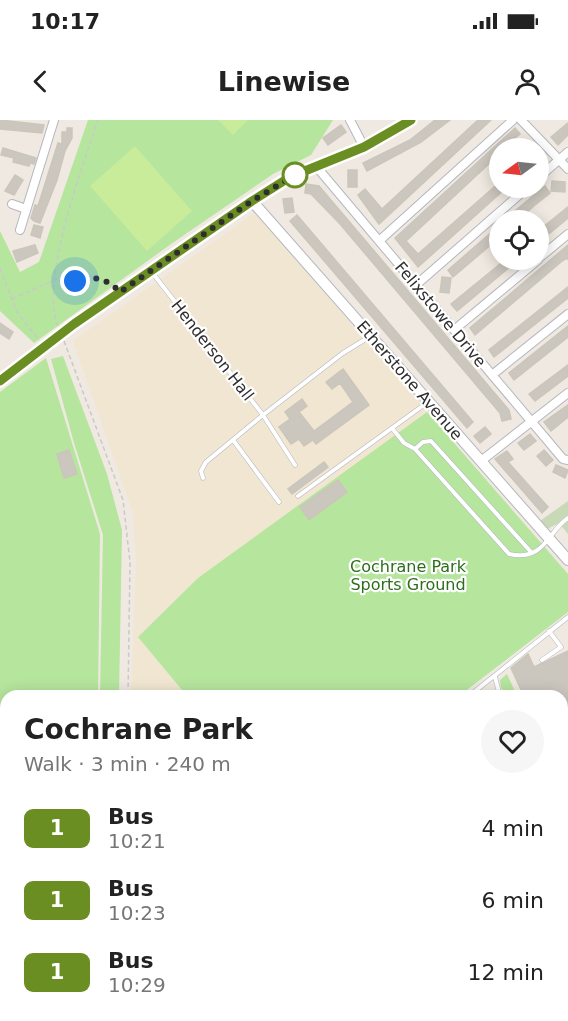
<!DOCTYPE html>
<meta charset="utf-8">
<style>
body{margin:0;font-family:"DejaVu Sans",sans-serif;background:#f6f6f6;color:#222;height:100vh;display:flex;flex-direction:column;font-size:22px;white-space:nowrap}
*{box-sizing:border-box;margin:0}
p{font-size:20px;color:#767676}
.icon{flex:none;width:33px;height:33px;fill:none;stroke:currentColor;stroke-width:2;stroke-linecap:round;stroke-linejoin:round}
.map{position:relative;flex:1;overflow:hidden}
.panel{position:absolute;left:0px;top:570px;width:568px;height:332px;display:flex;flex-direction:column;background:#fff;border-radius:18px 18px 0 0;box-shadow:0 3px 15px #0003}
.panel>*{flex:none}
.badge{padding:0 12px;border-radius:9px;font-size:21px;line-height:39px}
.needle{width:39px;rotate:255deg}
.tools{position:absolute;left:489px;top:18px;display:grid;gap:12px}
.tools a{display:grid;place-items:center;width:60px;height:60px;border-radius:50%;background:#fff;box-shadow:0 3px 15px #0003;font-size:30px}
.you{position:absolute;width:30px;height:30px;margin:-15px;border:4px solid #fff;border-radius:50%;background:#1a73e8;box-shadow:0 0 0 9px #1a73e833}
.map>.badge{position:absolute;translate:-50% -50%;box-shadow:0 0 0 3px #fff}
.round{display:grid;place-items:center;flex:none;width:63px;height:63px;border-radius:32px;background:#f6f6f6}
.headline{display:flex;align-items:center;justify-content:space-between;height:102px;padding:0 24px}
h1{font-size:28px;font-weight:700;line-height:45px}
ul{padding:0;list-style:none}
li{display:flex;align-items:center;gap:18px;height:72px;padding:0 24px}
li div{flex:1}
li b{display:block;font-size:22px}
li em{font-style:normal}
li .badge{min-width:66px;font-weight:700;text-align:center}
.status{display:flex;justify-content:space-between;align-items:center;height:42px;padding:0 30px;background:#fff;direction:ltr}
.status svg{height:16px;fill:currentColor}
header{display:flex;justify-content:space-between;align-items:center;height:78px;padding:0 24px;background:#fff;font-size:27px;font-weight:700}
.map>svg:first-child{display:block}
</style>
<div class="status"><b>10:17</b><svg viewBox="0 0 49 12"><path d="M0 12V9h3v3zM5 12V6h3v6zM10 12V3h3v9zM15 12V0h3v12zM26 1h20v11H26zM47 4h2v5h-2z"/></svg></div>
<header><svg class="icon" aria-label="back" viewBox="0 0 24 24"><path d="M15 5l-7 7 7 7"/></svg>Linewise<svg class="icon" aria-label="person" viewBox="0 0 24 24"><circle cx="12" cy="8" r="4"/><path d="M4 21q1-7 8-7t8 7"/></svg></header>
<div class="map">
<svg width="568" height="901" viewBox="0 0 568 901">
<rect width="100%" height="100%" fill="#efe9e1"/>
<path fill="#f0e6d1" d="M 253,94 L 259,97 L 427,292 L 198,458 L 138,517 L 187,576 L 131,576 L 136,443 L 133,393 L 73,221 Z"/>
<path fill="#b6e59e" d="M 88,0 L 333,0 L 311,35 L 273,54 L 171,124 L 34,223 L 0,191 L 0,111 L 20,152 L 39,142 Z
M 63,236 L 107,354 L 122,410 L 119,576 L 100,576 L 103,415 L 74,323 L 51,239 Z
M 46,238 L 100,414 L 98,576 L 6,576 L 6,694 L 0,694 L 0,272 Z
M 427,292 L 568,454 L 568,492 L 459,576 L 187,576 L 138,517 L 198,458 Z
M 507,554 L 517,576 L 509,576 L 501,568 L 500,560 Z"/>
<path fill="#c8d9b8" d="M 568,381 L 568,414 L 559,403 L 547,409 L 540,401 Z"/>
<path fill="#c9ec9a" d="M 218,0 L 248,0 L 233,15 Z
M 135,26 L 192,91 L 147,131 L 90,66 Z"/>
<path fill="#cbc7bf" stroke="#cbc5ba" stroke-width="1.5" d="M 0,0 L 44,5 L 42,13 L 0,9 Z
M 435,0 L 450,0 L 421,22 L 367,51 L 363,43 L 410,20 Z
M 478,0 L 491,0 L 379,104 L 358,75 L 365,69 L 382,89 Z
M 568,3 L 568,15 L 558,25 L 551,17 Z
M 341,5 L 346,12 L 328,25 L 323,18 Z
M 67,8 L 72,8 L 72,18 L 65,31 L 57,60 L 40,103 L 34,101 L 31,98 L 35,85 L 38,86 L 58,23 L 62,24 L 62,12 L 67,12 Z
M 515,8 L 520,14 L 503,28 L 500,28 L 493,40 L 406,121 L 418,134 L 500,62 L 500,68 L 506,68 L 418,147 L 395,118 Z
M 3,28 L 36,38 L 34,44 L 30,43 L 29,46 L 13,42 L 14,38 L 1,35 Z
M 348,50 L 357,50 L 357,67 L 348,67 Z
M 15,55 L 23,60 L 14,75 L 5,71 Z
M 552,61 L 565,62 L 565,72 L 551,71 Z
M 306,64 L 319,66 L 509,290 L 511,299 L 502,301 L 500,293 L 340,104 L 311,74 L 305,73 Z
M 545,66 L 550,73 L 535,85 L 518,100 L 504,100 Z
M 292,78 L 294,92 L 285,93 L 283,79 Z
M 568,87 L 568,98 L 538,123 L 538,111 Z
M 297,95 L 473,302 L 467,308 L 290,101 Z
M 34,105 L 43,107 L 40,118 L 31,115 Z
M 500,105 L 500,117 L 453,157 L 448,150 Z
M 35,125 L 38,133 L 17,142 L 13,131 Z
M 568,125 L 568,140 L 567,138 L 561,142 L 475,215 L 470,208 Z
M 505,140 L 518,140 L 457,191 L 451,184 Z
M 442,157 L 451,158 L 449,173 L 440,172 Z
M 568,167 L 568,178 L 494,237 L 489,230 Z
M 0,203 L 13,212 L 9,219 L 0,213 Z
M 568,206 L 568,217 L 514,260 L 509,253 Z
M 568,245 L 568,256 L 535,281 L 529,274 Z
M 343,249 L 369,285 L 316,324 L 313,320 L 304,326 L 299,319 L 291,324 L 279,307 L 290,299 L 285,292 L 302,279 L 307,286 L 299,292 L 314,311 L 353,282 L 340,263 L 332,269 L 326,262 Z
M 568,285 L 568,297 L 551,311 L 544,302 Z
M 485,307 L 491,314 L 480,323 L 474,316 Z
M 530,314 L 536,321 L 524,330 L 518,323 Z
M 69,330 L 77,354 L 64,358 L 57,334 Z
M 544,330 L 553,340 L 546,346 L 537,336 Z
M 507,331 L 513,339 L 508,342 L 548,387 L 542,393 L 495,339 Z
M 324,342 L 328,347 L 292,374 L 288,369 Z
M 556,345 L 568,350 L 565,358 L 553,352 Z
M 338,360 L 347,372 L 309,400 L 300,387 Z
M 568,531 L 568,630 L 562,632 L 562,576 L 524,576 L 511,548 L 528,534 L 534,547 Z
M 568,725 L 568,772 L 562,774 L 562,727 Z
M 1,889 L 6,890 L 6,896 L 17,896 L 17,901 L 0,901 Z
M 52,896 L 94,896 L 93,901 L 64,901 Z
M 538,896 L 556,896 L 559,901 L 541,901 Z"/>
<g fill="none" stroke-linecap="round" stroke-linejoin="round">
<defs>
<path id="service" d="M 151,151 L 263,295 L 206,342 L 201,351 L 203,358
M 392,308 L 404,323 L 415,329 L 509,434 C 545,442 548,411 568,398
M 233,320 L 279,382
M 415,329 L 423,322 L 431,321 L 531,432
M 295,345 L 263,295 L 343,233 L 369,217
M 298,376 L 428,282
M 542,540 L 561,527 L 549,511
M 495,557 L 500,576
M 469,576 L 568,497
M 562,645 L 568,643
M 562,681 L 568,678
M 562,682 L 568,695
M 562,803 L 568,811
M 47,901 L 48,896"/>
<path id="minor" d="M 350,0 L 364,27
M 521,0 L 568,49
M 315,45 L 563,339 L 568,340
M 538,58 L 568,32
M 12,84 L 26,89
M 20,110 L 54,0
M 379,121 L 513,0
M 538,139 L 568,114
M 416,165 L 527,68
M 454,210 L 538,140
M 492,255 L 568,194
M 481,341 L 568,273
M 0,701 L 6,701
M 0,765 L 6,766
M 562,878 L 568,882
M 315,896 L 315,901"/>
<path id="tertiary" d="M 252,81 L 568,440
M 0,261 L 74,204 L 252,81 L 290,57 L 364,27 L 411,0
M 522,896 L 522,901"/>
<path id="primary" d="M 562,826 L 568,823
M 0,847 L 6,848"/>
</defs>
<use href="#service" stroke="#b4b7c1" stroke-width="5"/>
<use href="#minor" stroke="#b4b7c1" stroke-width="10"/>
<use href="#tertiary" stroke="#b4b7c1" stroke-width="12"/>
<use href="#primary" stroke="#c9c9c9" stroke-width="15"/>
<path stroke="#c9c9c9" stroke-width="1.5" stroke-dasharray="4.5 3" stroke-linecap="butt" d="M 0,148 L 17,192 L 39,220
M 12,179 L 61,157 L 75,161 L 90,156 L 113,165
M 58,206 C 39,162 83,45 98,0
M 64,221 L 123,380 L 130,442 L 128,576
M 562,632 L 568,630
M 0,793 L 6,794
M 0,817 L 6,818
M 114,901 L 114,896"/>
<use href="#service" stroke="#fff" stroke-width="4"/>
<use href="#minor" stroke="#fff" stroke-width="8"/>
<use href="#tertiary" stroke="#fff" stroke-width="10"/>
<use href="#primary" stroke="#f2d163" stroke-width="14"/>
</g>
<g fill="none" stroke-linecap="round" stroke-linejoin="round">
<defs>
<path id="line" d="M 0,261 L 74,204 L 252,81 L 290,57 L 364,27 L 411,0"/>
</defs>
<use href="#line" stroke="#fff" stroke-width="14"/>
<use href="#line" stroke="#6b8e23" stroke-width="9"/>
<path stroke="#2e2e2e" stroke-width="6" stroke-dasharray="0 10.8" d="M 75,161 C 92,155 107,158 120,172 L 252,81 L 295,55"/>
</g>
<circle fill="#fff" stroke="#6b8e23" stroke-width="3" cx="295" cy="55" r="12"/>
<g text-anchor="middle" stroke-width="4.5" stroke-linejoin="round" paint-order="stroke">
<g font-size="16" fill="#2e2e2e" stroke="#fff">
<text transform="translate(441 194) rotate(50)" y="6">Felixstowe Drive</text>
<text transform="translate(213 230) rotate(52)" y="6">Henderson Hall</text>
<text transform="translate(410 260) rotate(49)" y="6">Etherstone Avenue</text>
</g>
<g font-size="16" fill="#2c6e1b" stroke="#fff">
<text x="408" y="452">Cochrane Park<tspan x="408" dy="18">Sports Ground</tspan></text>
</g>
</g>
</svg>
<div class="tools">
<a><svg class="needle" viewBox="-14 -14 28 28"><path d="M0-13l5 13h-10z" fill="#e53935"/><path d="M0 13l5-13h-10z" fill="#767676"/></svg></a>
<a><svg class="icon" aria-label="locate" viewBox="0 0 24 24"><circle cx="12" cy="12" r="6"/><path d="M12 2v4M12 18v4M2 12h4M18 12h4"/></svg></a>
</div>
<div class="you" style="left:75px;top:161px"></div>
<section class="panel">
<div class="headline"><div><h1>Cochrane Park</h1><p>Walk · 3 min · 240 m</p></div><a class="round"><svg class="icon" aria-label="heart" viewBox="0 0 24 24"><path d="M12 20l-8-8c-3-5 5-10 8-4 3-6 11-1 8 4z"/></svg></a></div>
<ul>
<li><span class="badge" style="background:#6b8e23;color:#fff">1</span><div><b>Bus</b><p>10:21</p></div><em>4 min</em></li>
<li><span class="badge" style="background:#6b8e23;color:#fff">1</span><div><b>Bus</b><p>10:23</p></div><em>6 min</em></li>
<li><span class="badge" style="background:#6b8e23;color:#fff">1</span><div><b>Bus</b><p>10:29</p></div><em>12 min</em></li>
</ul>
</section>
</div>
